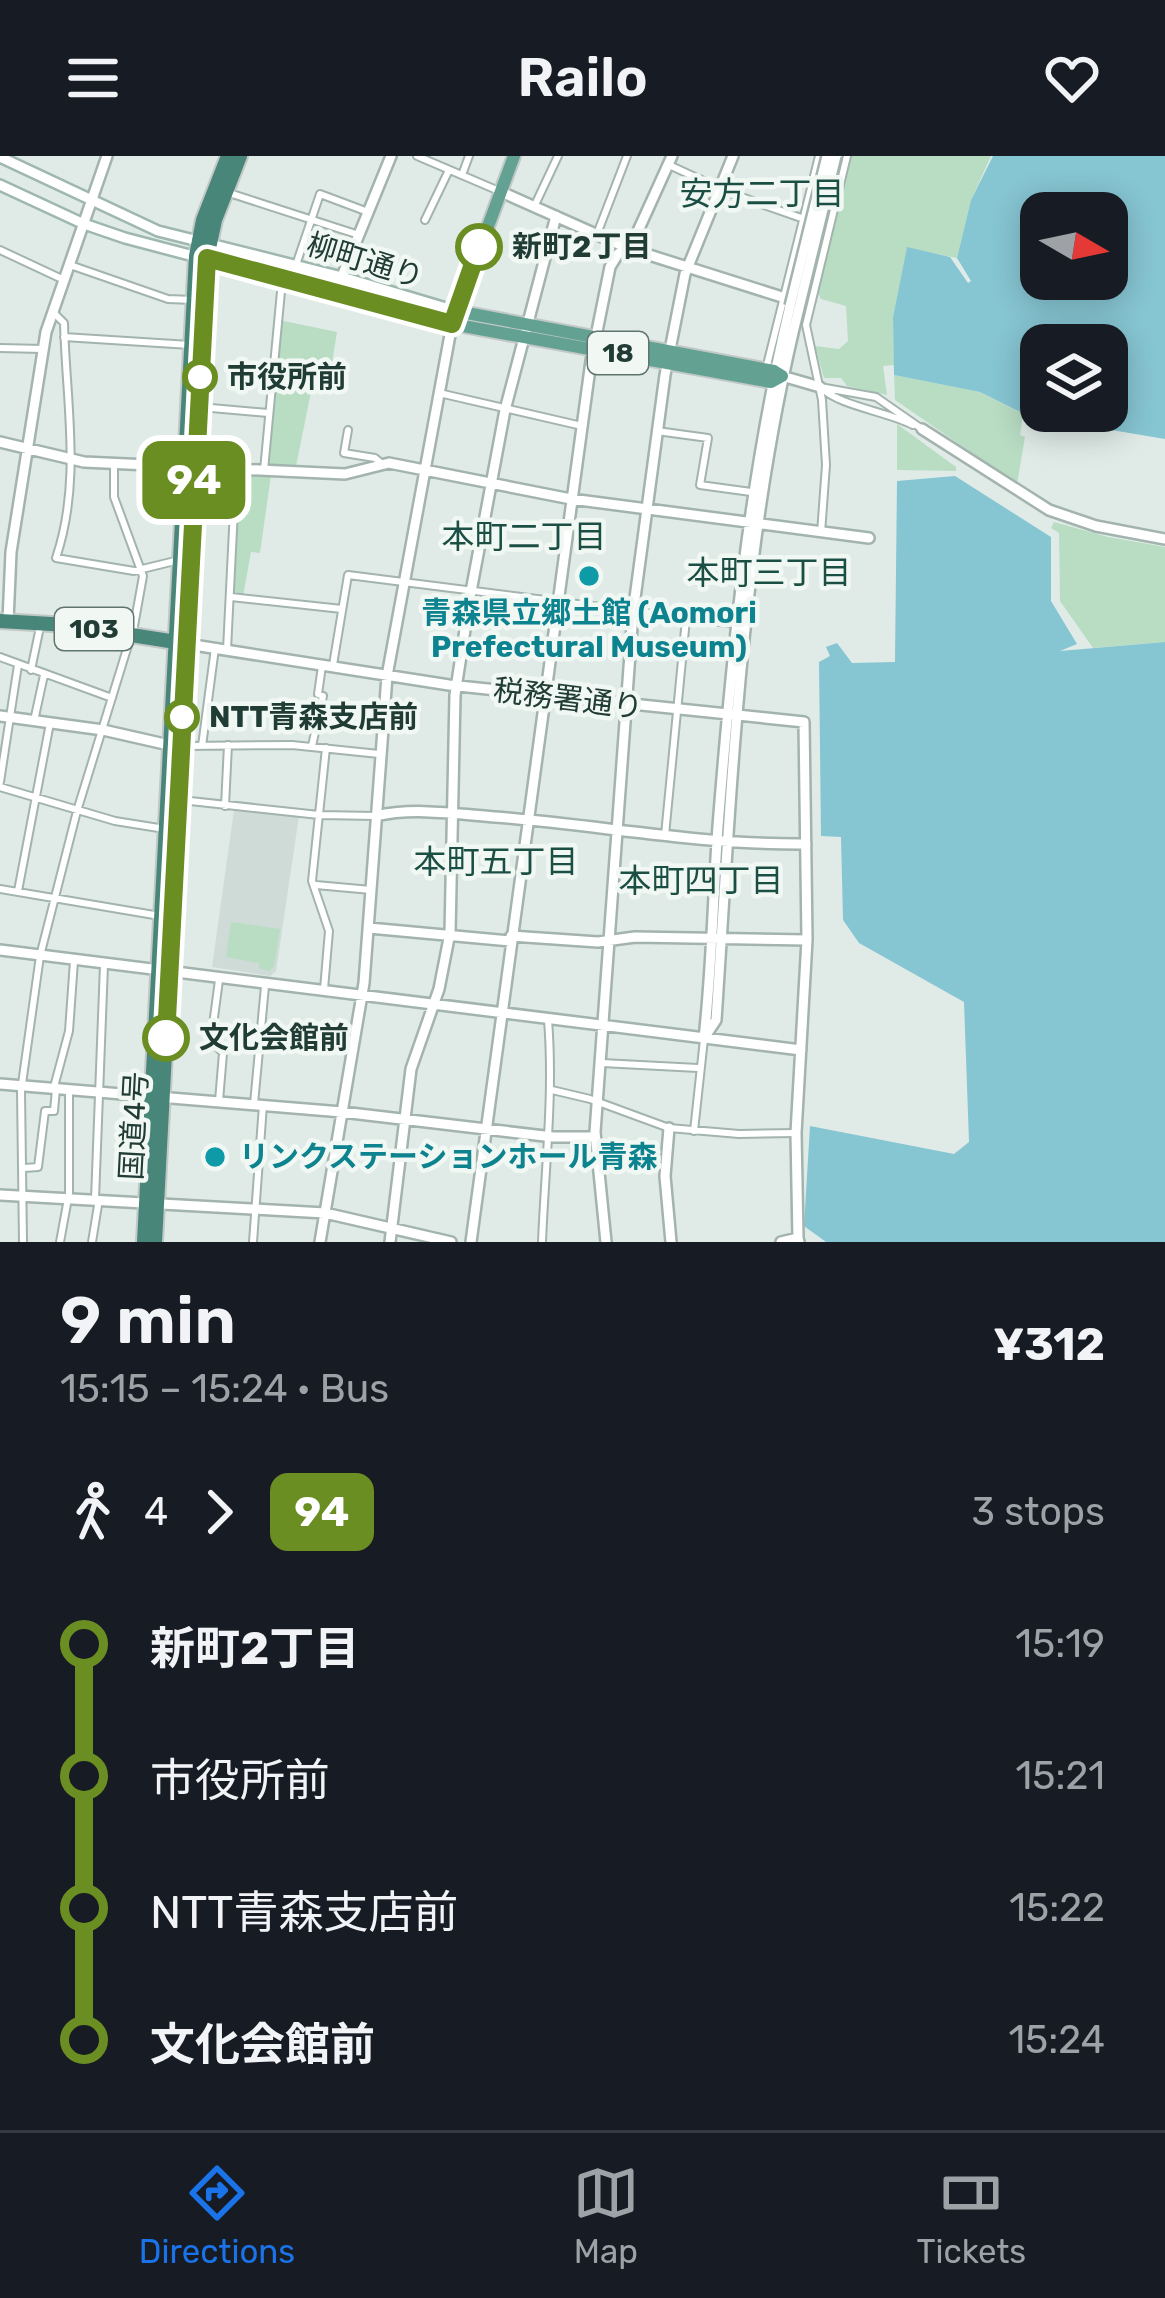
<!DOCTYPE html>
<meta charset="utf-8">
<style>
body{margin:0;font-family:Rubik,"Noto Sans JP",sans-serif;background:#242831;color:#f1f3f6;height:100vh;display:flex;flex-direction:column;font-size:45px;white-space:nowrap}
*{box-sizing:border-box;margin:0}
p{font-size:39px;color:#9ea1a6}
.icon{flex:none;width:66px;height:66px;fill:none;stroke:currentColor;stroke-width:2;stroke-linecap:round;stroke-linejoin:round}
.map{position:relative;height:1086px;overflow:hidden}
.details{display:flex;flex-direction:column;background:#171b24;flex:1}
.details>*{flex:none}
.badge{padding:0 24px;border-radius:18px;font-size:42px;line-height:78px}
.needle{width:78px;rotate:99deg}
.controls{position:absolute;left:1020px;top:36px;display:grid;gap:24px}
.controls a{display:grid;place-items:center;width:108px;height:108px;border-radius:24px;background:#171b24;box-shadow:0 6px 30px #0003;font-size:60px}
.map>.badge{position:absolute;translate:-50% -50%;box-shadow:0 0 0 6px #fff}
.legs{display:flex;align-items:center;gap:18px;height:132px;padding:0 60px;font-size:39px}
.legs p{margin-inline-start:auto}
.overview{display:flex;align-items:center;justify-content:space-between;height:204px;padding:0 60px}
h1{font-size:66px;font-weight:600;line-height:90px}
ul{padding:0 60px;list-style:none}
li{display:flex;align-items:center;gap:42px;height:132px;font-size:45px}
li i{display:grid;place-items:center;width:18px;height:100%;margin:0 15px;background:currentColor}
li i::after{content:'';width:30px;height:30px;margin:-15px;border:9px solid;border-radius:50%;background:#171b24}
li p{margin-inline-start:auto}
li:first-child i{background:linear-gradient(#0000 50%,currentColor 0)}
li:last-child i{background:linear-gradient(currentColor 50%,#0000 0)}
header{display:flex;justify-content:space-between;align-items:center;height:156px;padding:0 60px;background:#171b24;font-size:54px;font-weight:600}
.tab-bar{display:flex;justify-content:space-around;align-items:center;height:168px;border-top:3px solid #363941;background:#171b24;font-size:33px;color:#9ea1a6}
.tab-bar a{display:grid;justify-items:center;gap:6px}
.tab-bar .current{color:#1a73e8}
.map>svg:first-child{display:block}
</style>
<header><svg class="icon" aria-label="menu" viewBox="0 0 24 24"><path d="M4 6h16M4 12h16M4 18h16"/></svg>Railo<svg class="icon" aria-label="heart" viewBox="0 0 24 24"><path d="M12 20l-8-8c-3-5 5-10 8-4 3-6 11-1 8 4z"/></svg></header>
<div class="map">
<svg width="1165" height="1086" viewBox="0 0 1165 1086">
<rect width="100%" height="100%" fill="#e0ebe7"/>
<path fill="#cedbd6" d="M 234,654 L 299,660 L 276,815 L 270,820 L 212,811 Z"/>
<path fill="#b8ddc3" d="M 852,0 L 991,0 L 971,44 L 957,102 L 907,92 L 893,161 L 894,209 L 883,210 L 887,239 L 847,230 L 841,222 L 824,222 L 815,190 L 839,193 L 848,185 L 846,150 L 821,143 L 818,137 Z
M 279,164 L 337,176 L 327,239 L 311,236 L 296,310 L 269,308 Z
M 894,219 L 980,236 L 1023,258 L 1020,279 L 1025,281 L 1017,328 L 895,244 Z
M 897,268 L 956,311 L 956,315 L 897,314 Z
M 245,318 L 271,319 L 260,397 L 251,396 L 243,440 L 233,434 L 239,322 Z
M 1054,366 L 1108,381 L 1165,391 L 1165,486 L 1093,492 L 1060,445 L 1059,377 L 1051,372 Z
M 231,766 L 280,773 L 274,810 L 269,815 L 259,812 L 259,807 L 226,801 Z"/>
<path fill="#86c5d2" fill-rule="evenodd" d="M 993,0 L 1165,0 L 1165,283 L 1028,260 L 980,236 L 894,219 L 893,161 L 907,91 L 950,101 L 968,127 L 971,125 L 957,102 L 971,44 ZM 1107,57 L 1107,123 L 1041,123 L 1041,57 ZM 1107,189 L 1107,255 L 1041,255 L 1041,189 Z
M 955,320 L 1051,381 L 1051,445 L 1077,488 L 1060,495 L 1165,486 L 1165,1086 L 826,1086 L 804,1070 L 810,970 L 954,998 L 969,986 L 964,846 L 859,787 L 843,764 L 841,681 L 821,680 L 819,506 L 830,500 L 826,491 L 837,487 L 852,507 L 895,506 L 897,325 Z"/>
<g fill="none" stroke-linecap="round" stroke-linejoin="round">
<defs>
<path id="minor" d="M 417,0 L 499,35
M 669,9 L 730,37 L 804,63
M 462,19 L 469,0
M 226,36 L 359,79
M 534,51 L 558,0
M 425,64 L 449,14
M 597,78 L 627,0
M 0,94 L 62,123
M 70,109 L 168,143 L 193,144
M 296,109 L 320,38 L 368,56
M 52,155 L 64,167 C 66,247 82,325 56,402 L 134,415 L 179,404
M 64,181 L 190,189
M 0,192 L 43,193
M 766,213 L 819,0
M 820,231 L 876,241 L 922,273
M 822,232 C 837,249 888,256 913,269
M 439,237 L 582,270
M 200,251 L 268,257
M 348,274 L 344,297 L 375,302 L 381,307
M 657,275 L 708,282 L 700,329 L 751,336
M 264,314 L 282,125
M 821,377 L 826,309 L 822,244 L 806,169 L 847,0
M 231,441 L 342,453
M 227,494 L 236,313
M 0,501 L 112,542
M 333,509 L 348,419 L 736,468
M 31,514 L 40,471
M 34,565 L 44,519
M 185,590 L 292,589 L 379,598
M 202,590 L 215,492
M 312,590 L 323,540 L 318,538 L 322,510
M 0,626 L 18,509
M 0,631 L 115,665 L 165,673
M 181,644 L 319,659 L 376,660
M 225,650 L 228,589
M 665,679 L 686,463
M 316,729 L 371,734
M 0,733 L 160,760
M 18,735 L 50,567
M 219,824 L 211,884 L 223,897 L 219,945
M 324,833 L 329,775 L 312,725 L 326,592
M 602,907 L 698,912
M 54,931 L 69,875 L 74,805
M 552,934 L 590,943 L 669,972 L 739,978 L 796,977
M 254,948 L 265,830
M 694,975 L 704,883
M 24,1012 L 38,1011 L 45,955 L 54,955 L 56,933
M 95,1043 L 104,809
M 23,1086 L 21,935 L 40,800 L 77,655 L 134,470 L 143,420 L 114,341 L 114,307
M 60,1086 L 69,1037 L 69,934
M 92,1086 L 99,1043
M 253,1086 L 263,949
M 542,1086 C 545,1011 554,938 548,864"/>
<path id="tertiary" d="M 499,35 L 627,92 L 782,141
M 336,135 L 391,0
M 782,220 L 820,231
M 922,273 L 1049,354 L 1096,370 L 1165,383
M 0,286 L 84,306 L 345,318 L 389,307 L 571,343 L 869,382
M 8,465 L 11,396 L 46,176 L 107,0
M 187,488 L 449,529 L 804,566 L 807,784 L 796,977 L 798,1082
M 0,560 L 103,574 L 169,589
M 376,660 C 412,651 458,658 495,661 C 599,669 702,689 806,688
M 369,772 L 511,785
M 511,780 L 598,786 L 635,781 L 807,784
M 0,794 L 801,894
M 704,882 L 716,864 C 732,625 741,385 799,152
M 704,882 C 712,812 713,741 718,670 C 732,495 749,322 790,150
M 0,928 L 342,956 L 553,981 L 595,981
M 669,972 L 665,1020 L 671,1086
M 0,1039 L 325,1057 L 451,1086
M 320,1086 L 364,827 L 387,520 L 452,168
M 390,1086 L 411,913 L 439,833 L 450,777 L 455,539 L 470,441 L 505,254 L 556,60
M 471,1086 L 591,205 L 610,111 L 618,98 L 633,86 L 672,0
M 606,1086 L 595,976 L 633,457 L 665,219 L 685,118 L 733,0
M 781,1086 L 798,1082 L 799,1086"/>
<path id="secondary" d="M 0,1 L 158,75 L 342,121 L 456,155
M 0,29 L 84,68 L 125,82 L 452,168"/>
<path id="primary" d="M 514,0 L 452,168 L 755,223 L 771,226 L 782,220
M 456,155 L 774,215 L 782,220"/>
<path id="trunk" d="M 0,465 L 68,469 L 182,487
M 144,1086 L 196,100 L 203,64 L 228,0
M 155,1086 L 207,102 L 215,64 L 240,0"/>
</defs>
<use href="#minor" stroke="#a3b3ae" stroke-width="10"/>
<use href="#tertiary" stroke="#a3b3ae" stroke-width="14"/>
<use href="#secondary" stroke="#9eb7af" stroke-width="14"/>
<use href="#primary" stroke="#c1c8c6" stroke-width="16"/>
<use href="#trunk" stroke="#c1c8c6" stroke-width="18"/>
<use href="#minor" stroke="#fff" stroke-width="6"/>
<use href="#tertiary" stroke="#fff" stroke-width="9"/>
<use href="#secondary" stroke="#fff" stroke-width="9"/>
<use href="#primary" stroke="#63a293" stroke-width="12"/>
<use href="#trunk" stroke="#478678" stroke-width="14"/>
<defs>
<path id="tertiary-bridge" d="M 790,150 L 827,0
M 799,152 L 836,0"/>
</defs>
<use href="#tertiary-bridge" stroke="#a3b3ae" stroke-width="14" stroke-linecap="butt"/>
<use href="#tertiary-bridge" stroke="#fff" stroke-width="9"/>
</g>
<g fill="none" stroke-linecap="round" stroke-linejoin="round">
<defs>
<path id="line-1" d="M 166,882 L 207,102 L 452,168 L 479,91"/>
</defs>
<use href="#line-1" stroke="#fff" stroke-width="27"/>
<use href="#line-1" stroke="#6b8e23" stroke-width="18"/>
</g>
<g fill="#fff" stroke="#6b8e23" stroke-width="6">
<circle cx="479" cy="91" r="21"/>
<circle cx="200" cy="221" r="15"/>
<circle cx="182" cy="561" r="15"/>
<circle cx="166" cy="882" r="21"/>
</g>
<g fill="#0f9aa8" stroke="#f1f8f4" stroke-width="4.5">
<circle cx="589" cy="420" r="12"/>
<circle cx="215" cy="1001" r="12"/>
</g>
<g text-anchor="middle" stroke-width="9" stroke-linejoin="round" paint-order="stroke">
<g fill="#f1f8f4" stroke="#5f746e" stroke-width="3">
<rect x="588" y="176" width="60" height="42" rx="9"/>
<rect x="55" y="452" width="78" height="42" rx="9"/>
</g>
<g font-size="27" font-weight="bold" fill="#203c35">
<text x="618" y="206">18</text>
<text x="94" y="482">103</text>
</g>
<g font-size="30" font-weight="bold" fill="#203c35" stroke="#f1f8f4" text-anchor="start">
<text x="512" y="101">新町2丁目</text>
<text x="227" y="231">市役所前</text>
<text x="209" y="571">NTT青森支店前</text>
<text x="199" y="892">文化会館前</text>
</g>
<g font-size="30" fill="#203c35" stroke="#f1f8f4">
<text transform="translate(365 105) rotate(17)" y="10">柳町通り</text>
<text transform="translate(568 543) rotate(7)" y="10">税務署通り</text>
<text transform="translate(134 970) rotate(-87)" y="10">国道4号</text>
</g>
<g font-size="30" font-weight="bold" fill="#0d838f" stroke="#f1f8f4">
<text x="589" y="467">青森県立郷土館 (Aomori<tspan x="589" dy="34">Prefectural Museum)</tspan></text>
<text x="239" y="1011" text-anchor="start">リンクステーションホール青森</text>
</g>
<g font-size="33" fill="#1c4f43" stroke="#f1f8f4">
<text x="762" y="49">安方二丁目</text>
<text x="524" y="392">本町二丁目</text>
<text x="769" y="428">本町三丁目</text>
<text x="496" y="717">本町五丁目</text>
<text x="701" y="736">本町四丁目</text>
</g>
</g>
</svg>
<div class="controls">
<a><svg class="needle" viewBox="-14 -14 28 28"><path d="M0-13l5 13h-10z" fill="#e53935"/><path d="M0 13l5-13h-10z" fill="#9ea1a6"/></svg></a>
<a><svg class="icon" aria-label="layers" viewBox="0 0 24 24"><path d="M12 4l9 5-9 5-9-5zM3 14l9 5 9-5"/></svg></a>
</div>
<b class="badge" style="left:194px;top:324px;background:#6b8e23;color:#fff">94</b>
</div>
<section class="details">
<div class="overview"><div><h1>9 min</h1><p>15:15 – 15:24 · Bus</p></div><b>¥312</b></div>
<div class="legs"><svg class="icon" aria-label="walk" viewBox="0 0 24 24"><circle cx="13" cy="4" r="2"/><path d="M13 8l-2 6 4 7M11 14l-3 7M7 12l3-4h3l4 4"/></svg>4<svg class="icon" aria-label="forward" viewBox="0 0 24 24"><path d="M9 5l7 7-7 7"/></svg><b class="badge" style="background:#6b8e23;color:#fff">94</b><p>3 stops</p></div>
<ul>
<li><i style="color:#6b8e23"></i><b>新町2丁目</b><p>15:19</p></li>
<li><i style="color:#6b8e23"></i><span>市役所前</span><p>15:21</p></li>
<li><i style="color:#6b8e23"></i><span>NTT青森支店前</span><p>15:22</p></li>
<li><i style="color:#6b8e23"></i><b>文化会館前</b><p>15:24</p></li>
</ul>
</section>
<nav class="tab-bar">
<a class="current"><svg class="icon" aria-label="directions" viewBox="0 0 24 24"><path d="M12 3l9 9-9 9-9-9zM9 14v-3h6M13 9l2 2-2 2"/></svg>Directions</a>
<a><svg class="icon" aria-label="map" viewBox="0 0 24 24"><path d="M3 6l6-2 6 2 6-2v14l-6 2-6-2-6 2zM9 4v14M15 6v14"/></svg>Map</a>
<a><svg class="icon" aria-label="tickets" viewBox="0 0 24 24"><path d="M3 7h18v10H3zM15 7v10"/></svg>Tickets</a>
</nav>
